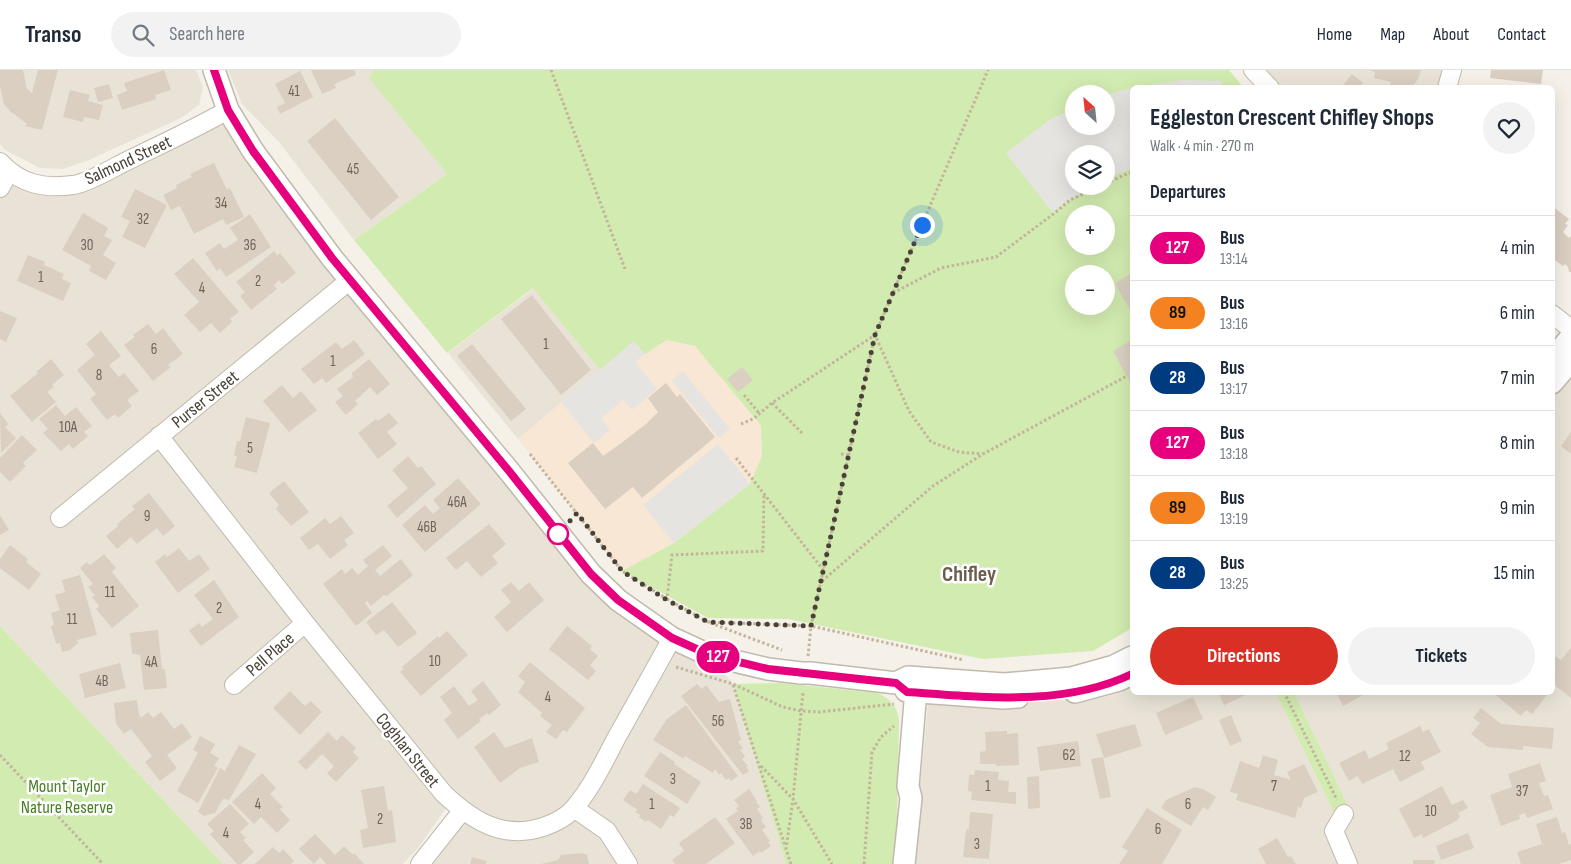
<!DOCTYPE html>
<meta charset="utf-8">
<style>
body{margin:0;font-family:"Sofia Sans Condensed",sans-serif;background:#f2f2f3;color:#1f2937;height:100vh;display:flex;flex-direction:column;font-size:19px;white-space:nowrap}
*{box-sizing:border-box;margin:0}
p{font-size:16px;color:#747a83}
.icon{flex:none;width:28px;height:28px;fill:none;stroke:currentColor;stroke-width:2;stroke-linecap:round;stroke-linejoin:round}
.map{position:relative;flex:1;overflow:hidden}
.side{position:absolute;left:1130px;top:15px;width:425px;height:610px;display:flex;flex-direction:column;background:#fff;border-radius:8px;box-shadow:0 5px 20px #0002}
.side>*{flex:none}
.badge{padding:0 10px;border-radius:16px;font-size:18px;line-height:32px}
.needle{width:32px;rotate:333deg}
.controls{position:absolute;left:1065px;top:15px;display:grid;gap:10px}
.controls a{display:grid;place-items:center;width:50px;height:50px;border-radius:50%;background:#fff;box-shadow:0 5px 20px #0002;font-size:25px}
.you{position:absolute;width:25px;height:25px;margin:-12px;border:4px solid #fff;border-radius:50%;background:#1a73e8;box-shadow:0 0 0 8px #1a73e833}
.map>.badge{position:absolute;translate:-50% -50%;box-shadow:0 0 0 2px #fff}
h2{padding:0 20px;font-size:19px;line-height:45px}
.round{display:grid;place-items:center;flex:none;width:52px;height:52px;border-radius:26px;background:#f2f2f3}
.summary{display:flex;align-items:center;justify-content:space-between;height:85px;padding:0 20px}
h1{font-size:24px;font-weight:700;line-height:38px}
.button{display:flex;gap:10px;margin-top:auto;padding:10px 20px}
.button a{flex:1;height:58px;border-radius:30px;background:#d93025;color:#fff;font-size:20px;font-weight:700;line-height:58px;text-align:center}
.button a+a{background:#f2f2f3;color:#1f2937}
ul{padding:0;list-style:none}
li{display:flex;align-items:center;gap:15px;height:65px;padding:0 20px;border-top:1px solid #e0e1e3}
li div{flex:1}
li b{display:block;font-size:19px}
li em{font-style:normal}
li .badge{min-width:55px;font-weight:700;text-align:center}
header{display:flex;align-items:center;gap:30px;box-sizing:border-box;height:70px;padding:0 25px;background:#fff;border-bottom:1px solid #e0e1e3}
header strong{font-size:24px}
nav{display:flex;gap:28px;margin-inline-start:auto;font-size:18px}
.search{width:350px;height:45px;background:#f2f2f3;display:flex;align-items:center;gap:12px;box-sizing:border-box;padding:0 18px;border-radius:28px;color:#747a83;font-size:19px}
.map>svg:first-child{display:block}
</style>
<header>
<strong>Transo</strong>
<div class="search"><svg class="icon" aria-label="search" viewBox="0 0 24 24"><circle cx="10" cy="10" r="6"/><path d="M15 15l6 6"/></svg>Search here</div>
<nav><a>Home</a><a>Map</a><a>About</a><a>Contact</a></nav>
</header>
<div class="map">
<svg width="1571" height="794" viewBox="0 0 1571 794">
<rect width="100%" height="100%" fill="#f5f1e9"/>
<path fill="#e9e3d7" d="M 0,0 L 196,0 L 203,17 L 199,35 L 181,48 L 89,90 L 63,99 L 40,98 L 5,80 L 0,74 Z
M 228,0 L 374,0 L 370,8 L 447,104 L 354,170 L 279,72 L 242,34 Z
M 1256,0 L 1452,0 L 1447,18 L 1272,17 Z
M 228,40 L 591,504 L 709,585 L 733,614 L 786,794 L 420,794 L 462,741 L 360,632 L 446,738 L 418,778 L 403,794 L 223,794 L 0,556 L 0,118 L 9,102 L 75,115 Z
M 534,218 L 600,300 L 518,369 L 448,283 Z
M 1571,291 L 1571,794 L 904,794 L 911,728 L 920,716 L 929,623 L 1003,628 L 1074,622 L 1132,604 L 1132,622 L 1276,623 L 1335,745 L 1293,623 L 1552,622 L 1553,313 Z"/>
<path fill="#f7e7d4" d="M 667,270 L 695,276 L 761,357 L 762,386 L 750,414 L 674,473 L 622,501 L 518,369 L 634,271 L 645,283 Z"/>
<path fill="#d2ebb0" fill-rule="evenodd" d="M 374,0 L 1229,0 L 1243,17 L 1132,18 L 1132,558 L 1093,581 L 983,589 L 788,549 L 708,548 L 622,501 L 674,473 L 750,414 L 762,386 L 761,356 L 695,276 L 667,270 L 645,284 L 634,272 L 600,300 L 533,218 L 447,283 L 354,170 L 447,104 L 369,8 ZM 1074,24 L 1106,24 L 1106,56 L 1074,56 ZM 1074,84 L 1106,84 L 1106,116 L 1074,116 ZM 1074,144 L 1106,144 L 1106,176 L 1074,176 ZM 1074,204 L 1106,204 L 1106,236 L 1074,236 Z
M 0,556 L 223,794 L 0,794 Z
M 781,613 L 878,623 C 891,630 898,636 899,652 L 896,794 L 786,794 L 733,614 Z
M 1276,623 L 1294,623 L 1353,747 L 1344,744 L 1335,745 Z"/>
<path fill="#e6e4e0" d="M 1183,10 L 1222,11 L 1222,17 L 1135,17 Z
M 1132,18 L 1132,98 L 1106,109 L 1106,84 L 1074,84 L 1074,116 L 1091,116 L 1052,142 L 1006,83 L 1052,48 L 1074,39 L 1074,56 L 1106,56 L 1106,25 Z
M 634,271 L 645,284 L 635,292 L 657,319 L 632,340 L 623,330 L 601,348 L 610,360 L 594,373 L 561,332 Z
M 683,301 L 730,359 L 719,368 L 672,311 Z
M 718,374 L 750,414 L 674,473 L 643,435 Z"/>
<path fill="#dacfc1" d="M 0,0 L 23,0 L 27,19 L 32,23 L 38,0 L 58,0 L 42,60 L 25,56 L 27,54 L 10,41 L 4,34 L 0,17 Z
M 164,0 L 171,20 L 155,25 L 156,29 L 122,40 L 117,25 L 127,21 L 124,13 Z
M 311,0 L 354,0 L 356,5 L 334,14 L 336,18 L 322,24 Z
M 1370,0 L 1421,0 L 1419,7 L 1412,18 L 1394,18 L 1390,15 L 1391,12 L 1374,8 L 1375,2 Z
M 1491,0 L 1543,0 L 1541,14 L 1490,8 Z
M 300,1 L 313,27 L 280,44 L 277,37 L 285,33 L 275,14 Z
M 1352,4 L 1363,13 L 1359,18 L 1341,18 Z
M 109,14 L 113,28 L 98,32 L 94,18 Z
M 70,20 L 90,25 L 88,31 L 103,35 L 99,50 L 84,47 L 83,52 L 63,47 Z
M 335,48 L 399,127 L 371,150 L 307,71 Z
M 214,93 L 227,120 L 230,118 L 244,147 L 226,155 L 223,149 L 194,164 L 180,136 L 171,140 L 163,125 L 177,118 L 176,115 L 192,107 L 190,104 Z
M 135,119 L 167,135 L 145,178 L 122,167 L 130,151 L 121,147 Z
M 1552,136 L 1569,149 L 1565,154 L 1568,155 L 1563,162 L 1569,168 L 1571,166 L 1571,202 L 1569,202 L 1568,197 L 1565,194 L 1563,196 L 1552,188 Z
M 83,143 L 108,158 L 104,166 L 112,170 L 103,185 L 116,193 L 106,210 L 89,201 L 91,196 L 62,180 Z
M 250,144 L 271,177 L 226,207 L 220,198 L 217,201 L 205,183 L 220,173 L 224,179 L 238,170 L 230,158 Z
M 274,181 L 277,186 L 280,183 L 296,203 L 282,214 L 279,210 L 274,215 L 277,219 L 251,240 L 240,226 L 245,222 L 236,212 Z
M 28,185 L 45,192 L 44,195 L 64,204 L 62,209 L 71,213 L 63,231 L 17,211 Z
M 193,188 L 239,242 L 230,249 L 232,252 L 220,263 L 211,253 L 200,262 L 184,245 L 199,232 L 174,204 Z
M 1132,203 L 1132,244 L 1115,213 Z
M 532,225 L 591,300 L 561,325 L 501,249 Z
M 0,241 L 17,248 L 6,272 L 0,269 Z
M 148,254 L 156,264 L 163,258 L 183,284 L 168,295 L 171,297 L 153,311 L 124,275 L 135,267 L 133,265 Z
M 101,261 L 121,286 L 109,295 L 119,307 L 124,303 L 139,321 L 127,330 L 132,336 L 118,348 L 115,344 L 107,350 L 90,329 L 96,324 L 77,300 L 95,285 L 86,274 Z
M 354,270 L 365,284 L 326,313 L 322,308 L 314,314 L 301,299 L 336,272 L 342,279 Z
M 1132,270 L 1132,316 L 1113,281 Z
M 472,274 L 526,339 L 511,351 L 457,286 Z
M 51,289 L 64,305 L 52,315 L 54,317 L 47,322 L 56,332 L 32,352 L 10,326 L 38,303 L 36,302 Z
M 369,289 L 390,314 L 377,325 L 370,317 L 355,331 L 358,334 L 346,345 L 335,332 L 343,326 L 337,319 L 353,307 L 352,303 Z
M 742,297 L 753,310 L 738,322 L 727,309 Z
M 666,313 L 677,327 L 680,324 L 715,367 L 642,428 L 633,417 L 605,439 L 568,393 L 593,373 L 603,386 L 620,374 L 646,354 L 658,342 L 648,328 Z
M 282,315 L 293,328 L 301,321 L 317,340 L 289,362 L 263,331 Z
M 56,335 L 65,346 L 76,337 L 92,356 L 84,362 L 88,366 L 73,379 L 69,374 L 61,381 L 43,363 L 48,359 L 39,349 Z
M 0,343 L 8,354 L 5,357 L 16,368 L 1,383 Z
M 389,343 L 398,353 L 387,362 L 397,374 L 378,389 L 358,363 L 376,349 L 378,351 Z
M 246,347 L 270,353 L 257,403 L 234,397 L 237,387 L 234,385 L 237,371 L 240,371 Z
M 1571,362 L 1571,384 L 1561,376 Z
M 22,365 L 37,380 L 23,393 L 26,396 L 10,412 L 0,402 L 0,388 Z
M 408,386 L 418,398 L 421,396 L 436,414 L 397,448 L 387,436 L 408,418 L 392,400 Z
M 458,408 L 481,434 L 425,482 L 402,455 L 425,435 L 433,444 L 440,438 L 433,430 Z
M 284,411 L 309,442 L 291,456 L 276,439 L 279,435 L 269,423 Z
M 149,423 L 175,456 L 163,466 L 157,458 L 137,474 L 131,467 L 117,479 L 106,466 L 118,456 L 117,454 L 135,439 L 132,436 Z
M 0,445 L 9,460 L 0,465 Z
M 341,446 L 354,463 L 344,470 L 348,475 L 330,489 L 318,474 L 309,480 L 300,468 L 325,448 L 330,454 Z
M 489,454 L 506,474 L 492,486 L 498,493 L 481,507 L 467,491 L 456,500 L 446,488 Z
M 10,475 L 28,489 L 26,492 L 41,504 L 29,520 L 0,498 L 0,489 Z
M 383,475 L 392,486 L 375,500 L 380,506 L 401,489 L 413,505 L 387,526 L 384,525 L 371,536 L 367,531 L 365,533 L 372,543 L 356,556 L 323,514 L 342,499 L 345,504 L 352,498 L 358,505 L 368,496 L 363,490 Z
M 179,478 L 189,491 L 199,484 L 210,499 L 178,523 L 155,492 L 165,484 L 167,487 Z
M 104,484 L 116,498 L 112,502 L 139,536 L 112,558 L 96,539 L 99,536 L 92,527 L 95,526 L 88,517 L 93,514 L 80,498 L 87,492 L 90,495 Z
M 80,505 L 97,565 L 77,570 L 78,573 L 70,580 L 62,582 L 60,573 L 56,574 L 51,556 L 54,555 L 51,543 L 60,540 L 55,525 L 65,522 L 62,510 Z
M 214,510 L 239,547 L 201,576 L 189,561 L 199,553 L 202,557 L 213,549 L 194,525 Z
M 511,512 L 519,521 L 529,512 L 544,530 L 507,562 L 494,547 L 511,532 L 501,520 Z
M 392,532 L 417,563 L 398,577 L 384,560 L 376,565 L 366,552 Z
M 567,556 L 592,576 L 590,579 L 598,586 L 590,595 L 596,601 L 588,610 L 549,579 Z
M 158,560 L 162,599 L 165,599 L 167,618 L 144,620 L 140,585 L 132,584 L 130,563 Z
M 447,561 L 468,585 L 421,626 L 400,602 L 404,599 L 402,597 L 438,566 L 439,568 Z
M 1571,578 L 1571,628 L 1552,613 L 1552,584 L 1561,590 Z
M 530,592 L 585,638 L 567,662 L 563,660 L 556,669 L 546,662 L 552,655 L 540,646 L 542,643 L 518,622 L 525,612 L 518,606 Z
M 120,593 L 126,618 L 85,628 L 79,604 Z
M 483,611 L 501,635 L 489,645 L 487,643 L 479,649 L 481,651 L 458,669 L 444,650 L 452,643 L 440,627 L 454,616 L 469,636 L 478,630 L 471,621 Z
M 697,614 L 702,619 L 706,615 L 719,632 L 730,629 L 741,670 L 738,672 L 743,678 L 740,680 L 745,686 L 742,689 L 748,696 L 746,697 L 749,701 L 743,705 L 681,626 Z
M 290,621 L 305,636 L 311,631 L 322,642 L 300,665 L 273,638 Z
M 1218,622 L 1252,622 L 1224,635 Z
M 1336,622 L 1364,622 L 1365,624 L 1343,636 Z
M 1492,622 L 1546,622 L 1548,624 L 1532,644 L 1526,640 L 1521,646 Z
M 1193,627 L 1203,649 L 1165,665 L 1156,643 Z
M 137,630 L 139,645 L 141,648 L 148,642 L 153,648 L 161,642 L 174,659 L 182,653 L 192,667 L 167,685 L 177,698 L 160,711 L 145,692 L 152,686 L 131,659 L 124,664 L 116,654 L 114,633 Z
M 686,635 L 738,706 L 731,711 L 729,708 L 726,710 L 721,703 L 719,705 L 715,699 L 713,703 L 685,686 L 684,689 L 653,670 L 667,649 Z
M 1481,638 L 1501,654 L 1554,658 L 1552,679 L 1523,676 L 1523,680 L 1488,677 L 1471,664 L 1480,653 L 1473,648 Z
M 1231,645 L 1242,671 L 1230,676 L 1219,650 Z
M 1135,654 L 1142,676 L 1104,688 L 1096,664 Z
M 1420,656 L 1423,662 L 1429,659 L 1441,682 L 1421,692 L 1425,699 L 1400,712 L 1393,699 L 1362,714 L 1358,706 L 1349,711 L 1339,693 L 1365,680 L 1369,689 L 1389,679 L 1386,673 Z
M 1007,661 L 1007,664 L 1018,663 L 1019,695 L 996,696 L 996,694 L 980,694 L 980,682 L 986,681 L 985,662 Z
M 328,662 L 337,671 L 342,665 L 356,678 L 353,682 L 359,688 L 336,712 L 327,703 L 334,696 L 322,684 L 306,700 L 298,692 Z
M 494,662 L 505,678 L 532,668 L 539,692 L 520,698 L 500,713 L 474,677 Z
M 200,666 L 215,674 L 210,683 L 219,688 L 214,696 L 218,698 L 198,733 L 177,721 L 198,683 L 193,680 Z
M 1078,671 L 1081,696 L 1040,701 L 1037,677 Z
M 239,675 L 256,684 L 229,730 L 223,729 L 215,743 L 204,746 L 198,742 L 220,698 L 225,701 Z
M 660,682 L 675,692 L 674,694 L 701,712 L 687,734 L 644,706 Z
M 1263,685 L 1278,690 L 1274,705 L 1291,710 L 1287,702 L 1304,694 L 1318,722 L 1304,728 L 1301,738 L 1298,737 L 1295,748 L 1236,730 L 1238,724 L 1230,722 L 1240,691 L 1259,698 Z
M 1103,687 L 1111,727 L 1100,729 L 1091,689 Z
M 1540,693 L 1546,711 L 1539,713 L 1544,726 L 1548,725 L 1553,739 L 1527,748 L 1525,743 L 1519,745 L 1520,749 L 1501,756 L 1490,725 L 1512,717 L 1508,704 Z
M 975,700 L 999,702 L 998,710 L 1009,711 L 1008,722 L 1016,722 L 1016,734 L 971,730 L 972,722 L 968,721 L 969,705 L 974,705 Z
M 262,703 L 276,718 L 270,724 L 283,737 L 280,739 L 290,750 L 277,763 L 261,747 L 254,754 L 232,732 Z
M 1039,706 L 1040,738 L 1028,739 L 1027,707 Z
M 643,714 L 680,738 L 674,747 L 670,745 L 661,759 L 648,750 L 646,752 L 639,747 L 640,745 L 635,742 L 638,740 L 623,730 L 630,720 L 636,724 Z
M 384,716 L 388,741 L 392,740 L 396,772 L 363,778 L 360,760 L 368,758 L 361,720 Z
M 1442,716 L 1452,735 L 1463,730 L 1468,738 L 1458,743 L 1460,747 L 1456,751 L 1423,768 L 1422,764 L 1414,768 L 1399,739 Z
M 1195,717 L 1205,720 L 1216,727 L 1208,740 L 1203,737 L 1191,756 L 1161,738 L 1166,730 Z
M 749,719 L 757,731 L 756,732 L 760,737 L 757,739 L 763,748 L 761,750 L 766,757 L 762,760 L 770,771 L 768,772 L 771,776 L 761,783 L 760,781 L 753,786 L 726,749 L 738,741 L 736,738 L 739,736 L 734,730 Z
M 230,734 L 249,754 L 240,762 L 246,768 L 243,770 L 254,782 L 241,794 L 237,794 L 210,764 L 214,761 L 207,754 Z
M 1147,738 L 1182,760 L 1162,794 L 1119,794 L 1128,781 L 1122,777 Z
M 970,742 L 993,744 L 989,789 L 963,787 L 966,760 L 969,759 Z
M 715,747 L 735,773 L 706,794 L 675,794 L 672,790 L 684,781 L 679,773 Z
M 1557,747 L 1562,763 L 1565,762 L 1569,775 L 1571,774 L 1571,790 L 1559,794 L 1521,794 L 1517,782 L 1542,774 L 1536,754 Z
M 1468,763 L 1474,778 L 1441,790 L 1436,776 Z
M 315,764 L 335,785 L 344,776 L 353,785 L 354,783 L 364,794 L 326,794 L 320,787 L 314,794 L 299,779 Z
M 1277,768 L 1288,787 L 1291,786 L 1296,794 L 1266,794 L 1258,779 Z
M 273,777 L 279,783 L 283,779 L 294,791 L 291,794 L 255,794 Z
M 583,783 L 587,785 L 589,794 L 541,794 L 558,790 L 561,785 Z
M 472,787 L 487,791 L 486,794 L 470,794 Z
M 1413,790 L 1435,790 L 1434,794 L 1413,794 Z"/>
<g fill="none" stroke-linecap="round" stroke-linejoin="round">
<defs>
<path id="minor" d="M 1253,0 L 1270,18
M 1447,18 L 1452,0
M 0,92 C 20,114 44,119 73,115 C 84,114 108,101 119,95 C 155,77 193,60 228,40
M 0,118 L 9,102
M 1552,244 L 1571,259
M 159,366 L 305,553 L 444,724 C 473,751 503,770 543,757 C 555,753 567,747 575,737 C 593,716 605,689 618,665 C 636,633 654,601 672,568
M 60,448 L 350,210
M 234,615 L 305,553
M 574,738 L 607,761 L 628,794
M 1344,744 L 1334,761 L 1348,794
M 420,794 L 462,741"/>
<path id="tertiary" d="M 214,0 L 228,40 L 253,81 L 332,188 L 509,401 L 591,504 L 618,530 L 672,568 L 709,585 L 768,599 L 801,603
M 1552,290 L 1571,267
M 1552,313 L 1571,291
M 810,603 L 896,613 L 908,607 L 1004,614 L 1071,608 L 1114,596 L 1132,587
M 906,621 L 1003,628 L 1018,627
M 1075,622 L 1119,610 L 1132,604
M 904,794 L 911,728 L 908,716 L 917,608"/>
</defs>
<use href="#minor" stroke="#c1b9ab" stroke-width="20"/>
<use href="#tertiary" stroke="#c1b9ab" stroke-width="24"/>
<path stroke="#c3b49b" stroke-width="3" stroke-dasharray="2.5 2.5" stroke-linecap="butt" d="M 551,0 L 625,199
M 1106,113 L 1132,102
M 893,223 L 941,198 L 996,187 L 1056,142 L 1070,130 L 1100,116
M 744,325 L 759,343
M 772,333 L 802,363
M 741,354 L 753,349 L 772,333 L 875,265 L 909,341 L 931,372 L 959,382 L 982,384
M 530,384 L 622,501 L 667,529 L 672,485 L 763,481 L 764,424
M 841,384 L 848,385
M 736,388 L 824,501
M 822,511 L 933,416 L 983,384 L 1127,306
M 667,529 L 708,552 L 782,580
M 708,552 L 811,556 L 964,590
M 808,586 L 811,556 L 875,265 L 988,0
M 676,597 L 733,614 L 783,637 L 801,641 L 819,642 L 894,634
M 733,615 L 785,776
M 1284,622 L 1337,730
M 0,685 L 103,794
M 761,696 L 793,729 L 832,794
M 791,794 L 786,779 L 793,729 L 803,622
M 864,794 L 872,682 L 881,667 L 894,656"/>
<use href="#minor" stroke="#fff" stroke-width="18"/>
<use href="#tertiary" stroke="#fff" stroke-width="21"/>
<defs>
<path id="tertiary-bridge" d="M 801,603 L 810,603"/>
</defs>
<use href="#tertiary-bridge" stroke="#c1b9ab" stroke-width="24" stroke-linecap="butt"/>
<use href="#tertiary-bridge" stroke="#fff" stroke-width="21"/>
</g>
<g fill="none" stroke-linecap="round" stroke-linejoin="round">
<defs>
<path id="line" d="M 214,0 L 228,40 L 253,81 L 332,188 L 509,401 L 591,504 L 618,530 L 672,568 L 710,585 L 768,599 L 896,613 L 907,622 C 981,627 1063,637 1132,604"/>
</defs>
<use href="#line" stroke="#fff" stroke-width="11"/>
<use href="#line" stroke="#e6007e" stroke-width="8"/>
<path stroke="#494137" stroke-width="5" stroke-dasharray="0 9" d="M 558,464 L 577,443 L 622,501 L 667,530 L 708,552 L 811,556 L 875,265 L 922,155"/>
</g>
<circle fill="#fff" stroke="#e6007e" stroke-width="2.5" cx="558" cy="464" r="10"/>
<g text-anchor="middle" stroke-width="5" stroke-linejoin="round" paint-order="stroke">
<g font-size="15" fill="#6d645a">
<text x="294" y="26">41</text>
<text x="353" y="104">45</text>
<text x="221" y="138">34</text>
<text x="143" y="154">32</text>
<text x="87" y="180">30</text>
<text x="250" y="180">36</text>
<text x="41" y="212">1</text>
<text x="258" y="216">2</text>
<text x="202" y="223">4</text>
<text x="546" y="279">1</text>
<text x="154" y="284">6</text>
<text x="333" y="296">1</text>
<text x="99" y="310">8</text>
<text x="68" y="362">10A</text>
<text x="250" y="383">5</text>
<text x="457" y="437">46A</text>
<text x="147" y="451">9</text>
<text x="427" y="462">46B</text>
<text x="110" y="527">11</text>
<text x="219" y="543">2</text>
<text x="72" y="554">11</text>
<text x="435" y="596">10</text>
<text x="151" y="597">4A</text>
<text x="102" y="616">4B</text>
<text x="548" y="632">4</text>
<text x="718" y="656">56</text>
<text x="1069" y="690">62</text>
<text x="1405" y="691">12</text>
<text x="673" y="714">3</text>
<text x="988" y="721">1</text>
<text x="1274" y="721">7</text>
<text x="1522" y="726">37</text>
<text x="258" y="739">4</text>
<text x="652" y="739">1</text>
<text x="1188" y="739">6</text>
<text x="1431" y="746">10</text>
<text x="380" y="754">2</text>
<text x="746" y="759">3B</text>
<text x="1158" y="764">6</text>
<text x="226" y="768">4</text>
<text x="977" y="779">3</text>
</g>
<g font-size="18" fill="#494137" stroke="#fff">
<text transform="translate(128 90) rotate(-25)" y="6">Salmond Street</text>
<text transform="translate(205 329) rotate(-39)" y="6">Purser Street</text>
<text transform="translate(270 584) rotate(-41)" y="6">Pell Place</text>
<text transform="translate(408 680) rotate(51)" y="6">Coghlan Street</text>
</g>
<g font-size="18" fill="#4a7e27" stroke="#fff">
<text x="67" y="722">Mount Taylor<tspan x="67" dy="21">Nature Reserve</tspan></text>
</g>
<g font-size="22" font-weight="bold" fill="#6c5f4d" stroke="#fff">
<text x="969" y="511">Chifley</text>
</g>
</g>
</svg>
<div class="controls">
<a><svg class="needle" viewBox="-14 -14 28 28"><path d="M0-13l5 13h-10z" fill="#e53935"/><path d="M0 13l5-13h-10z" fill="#747a83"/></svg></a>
<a><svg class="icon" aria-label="layers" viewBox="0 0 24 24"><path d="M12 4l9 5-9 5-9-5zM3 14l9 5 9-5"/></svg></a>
<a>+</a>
<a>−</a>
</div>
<div class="you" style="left:922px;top:155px"></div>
<b class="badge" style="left:718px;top:587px;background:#e6007e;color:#fff">127</b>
<section class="side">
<div class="summary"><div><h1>Eggleston Crescent Chifley Shops</h1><p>Walk · 4 min · 270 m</p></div><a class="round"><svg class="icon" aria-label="heart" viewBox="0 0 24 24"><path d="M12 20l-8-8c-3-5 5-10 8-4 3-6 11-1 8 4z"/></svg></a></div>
<h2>Departures</h2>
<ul>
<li><span class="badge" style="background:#e6007e;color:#fff">127</span><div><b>Bus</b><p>13:14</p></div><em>4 min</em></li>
<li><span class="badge" style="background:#f58220;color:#111">89</span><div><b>Bus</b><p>13:16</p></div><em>6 min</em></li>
<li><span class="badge" style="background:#003b80;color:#fff">28</span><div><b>Bus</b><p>13:17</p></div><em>7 min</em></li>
<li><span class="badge" style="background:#e6007e;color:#fff">127</span><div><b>Bus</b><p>13:18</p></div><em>8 min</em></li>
<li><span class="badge" style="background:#f58220;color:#111">89</span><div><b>Bus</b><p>13:19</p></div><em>9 min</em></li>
<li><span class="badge" style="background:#003b80;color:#fff">28</span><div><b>Bus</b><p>13:25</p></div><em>15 min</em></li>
</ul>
<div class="button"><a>Directions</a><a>Tickets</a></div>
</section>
</div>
